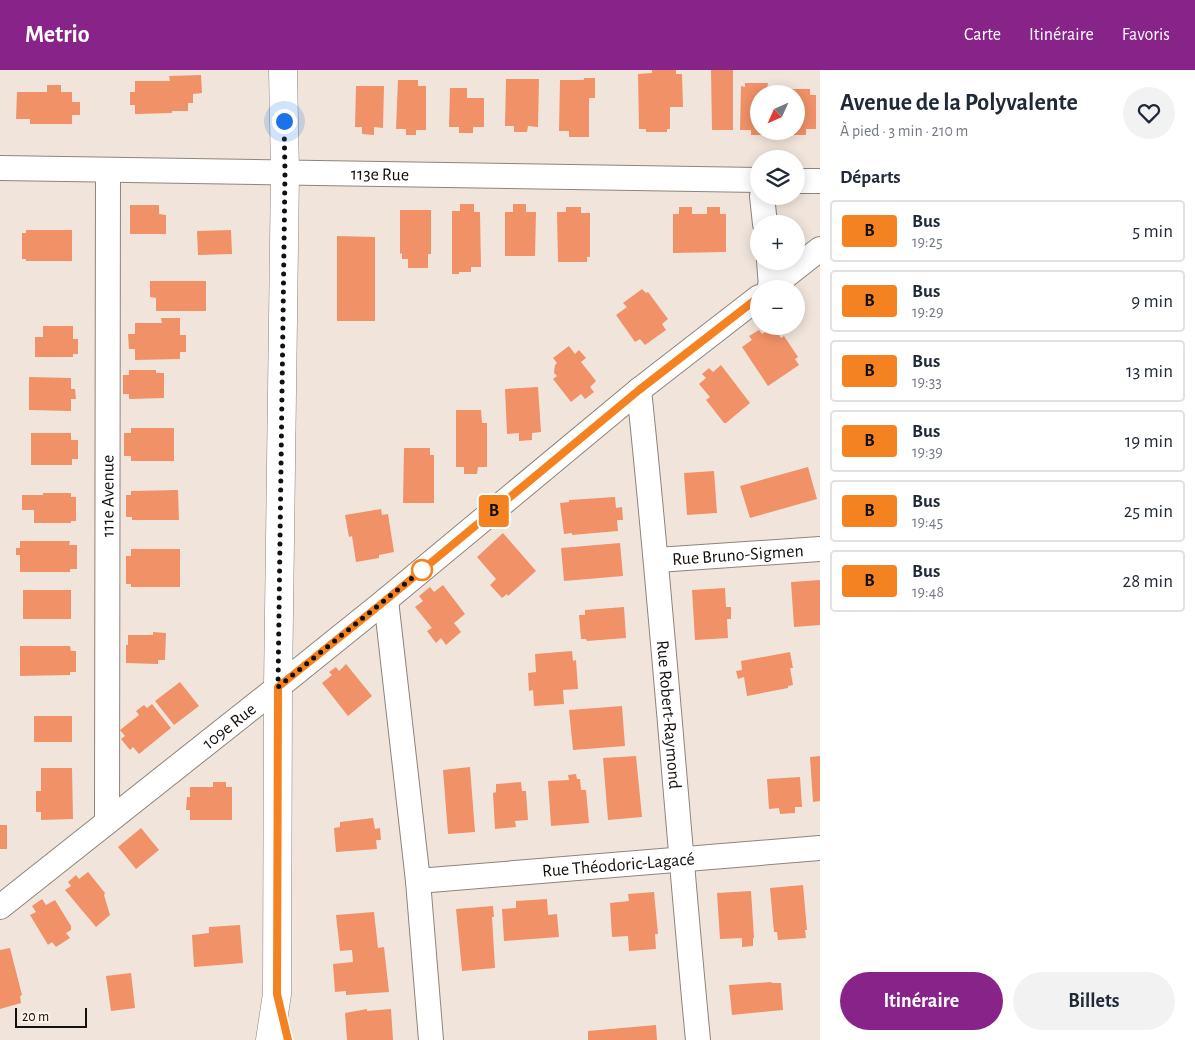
<!DOCTYPE html>
<html lang="fr">
<meta charset="utf-8">
<style>
body{margin:0;font-family:"Alegreya Sans",sans-serif;background:#f2f2f3;color:#1f2937;height:100vh;display:flex;flex-direction:column;font-size:19px;white-space:nowrap}
*{box-sizing:border-box;margin:0}
p{font-size:16px;color:#747a83}
.icon{flex:none;width:28px;height:28px;fill:none;stroke:currentColor;stroke-width:2;stroke-linecap:round;stroke-linejoin:round}
.map{position:relative;flex:1;overflow:hidden}
.panel{display:flex;flex-direction:column;background:#fff;width:375px}
.panel>*{flex:none}
.badge{padding:0 10px;border-radius:4px;font-size:18px;line-height:32px}
.needle{width:32px;rotate:225deg}
.controls{position:absolute;left:750px;top:15px;display:grid;gap:10px}
.controls a{display:grid;place-items:center;width:55px;height:55px;border-radius:50%;background:#fff;box-shadow:0 2px 12px #0003;font-size:25px}
.scale{position:absolute;left:15px;bottom:12px;width:72px;box-sizing:border-box;padding-left:5px;border:2px solid #14100d;border-top:0;font-size:14px;line-height:18px;white-space:nowrap;color:#14100d;-webkit-text-stroke:4px #fef2e8;paint-order:stroke}
.you{position:absolute;width:25px;height:25px;margin:-12px;border:4px solid #fff;border-radius:50%;background:#1a73e8;box-shadow:0 0 0 8px #1a73e833}
.map>.badge{position:absolute;translate:-50% -50%;box-shadow:0 0 0 2px #fff}
h2{padding:0 20px;font-size:19px;line-height:45px}
.round{display:grid;place-items:center;flex:none;width:52px;height:52px;border-radius:26px;background:#f2f2f3}
.head{display:flex;align-items:center;justify-content:space-between;height:85px;padding:0 20px}
h1{font-size:24px;font-weight:700;line-height:38px}
.action{display:flex;gap:10px;margin-top:auto;padding:10px 20px}
.action a{flex:1;height:58px;border-radius:30px;background:#88238a;color:#fff;font-size:20px;font-weight:700;line-height:58px;text-align:center}
.action a+a{background:#f2f2f3;color:#1f2937}
ul{padding:0;list-style:none}
li{display:flex;align-items:center;gap:15px;height:62px;margin:0 10px 8px;padding:0 10px;border:2px solid #e0e1e3;border-radius:5px}
li div{flex:1}
li b{display:block;font-size:19px}
li em{font-style:normal}
li .badge{min-width:55px;font-weight:700;text-align:center}
header{display:flex;align-items:center;gap:30px;box-sizing:border-box;height:70px;padding:0 25px;background:#88238a;color:#fff}
header strong{font-size:24px}
nav{display:flex;gap:28px;margin-inline-start:auto;font-size:18px}
main{display:flex;flex:1;min-height:0}
.map>svg:first-child{display:block}
</style>
<header>
<strong>Metrio</strong>
<nav><a>Carte</a><a>Itinéraire</a><a>Favoris</a></nav>
</header>
<main>
<div class="map">
<svg width="820" height="970" viewBox="0 0 820 970">
<rect width="100%" height="100%" fill="#f1e5db"/>
<path fill="#f09168" d="M 652,0 L 676,0 L 676,4 L 682,4 L 683,37 L 670,37 L 670,59 L 667,59 L 667,62 L 646,62 L 646,59 L 639,59 L 638,4 L 652,3 Z
M 711,0 L 733,0 L 733,60 L 712,60 Z
M 201,5 L 202,23 L 193,24 L 193,33 L 188,33 L 188,41 L 172,41 L 172,43 L 135,44 L 135,35 L 130,35 L 130,22 L 135,22 L 135,11 L 170,11 L 169,6 Z
M 584,8 L 595,8 L 595,28 L 589,28 L 589,67 L 569,67 L 569,61 L 559,61 L 560,10 L 584,10 Z
M 506,9 L 539,9 L 538,57 L 528,56 L 527,62 L 514,62 L 514,56 L 505,56 Z
M 398,10 L 418,10 L 418,16 L 426,16 L 426,60 L 416,60 L 416,65 L 406,65 L 406,59 L 396,59 Z
M 745,13 L 768,13 L 767,18 L 771,18 L 771,24 L 759,24 L 759,61 L 762,61 L 762,65 L 751,65 L 751,60 L 740,60 L 741,16 L 745,17 Z
M 47,15 L 61,15 L 61,22 L 72,22 L 72,32 L 80,32 L 80,45 L 72,45 L 72,54 L 30,54 L 30,49 L 16,49 L 17,22 L 47,22 Z
M 356,16 L 384,16 L 383,58 L 374,57 L 374,65 L 362,64 L 362,57 L 355,57 Z
M 450,18 L 467,18 L 467,28 L 484,28 L 484,57 L 473,57 L 473,63 L 459,63 L 459,57 L 449,57 Z
M 787,19 L 810,19 L 810,25 L 816,25 L 816,59 L 806,59 L 806,65 L 793,65 L 793,61 L 796,61 L 796,24 L 787,24 Z
M 460,134 L 474,134 L 474,142 L 480,142 L 481,197 L 471,197 L 471,202 L 459,202 L 459,204 L 452,204 L 452,141 L 460,141 Z
M 513,134 L 526,134 L 526,142 L 536,142 L 535,186 L 505,186 L 505,142 L 513,142 Z
M 130,135 L 159,135 L 159,144 L 166,145 L 166,164 L 130,164 Z
M 566,137 L 581,137 L 581,143 L 590,143 L 590,187 L 587,187 L 587,192 L 558,192 L 557,142 L 566,142 Z
M 679,137 L 692,137 L 692,144 L 707,144 L 707,137 L 720,137 L 720,144 L 726,144 L 726,182 L 673,183 L 673,144 L 679,144 Z
M 400,140 L 431,140 L 431,184 L 428,184 L 428,198 L 408,198 L 408,189 L 402,189 L 402,183 L 400,184 Z
M 26,160 L 72,160 L 72,191 L 26,191 L 26,189 L 22,189 L 22,163 L 26,163 Z
M 231,160 L 232,184 L 198,185 L 197,161 Z
M 337,166 L 375,167 L 375,251 L 337,251 Z
M 150,211 L 206,211 L 206,241 L 156,241 L 156,228 L 150,227 Z
M 642,219 L 646,223 L 648,222 L 668,249 L 662,254 L 666,260 L 645,275 L 640,269 L 635,272 L 616,245 L 627,237 L 623,233 Z
M 161,248 L 180,248 L 180,265 L 186,265 L 186,282 L 180,282 L 180,289 L 135,290 L 135,279 L 129,279 L 128,264 L 135,264 L 135,253 L 162,253 Z
M 43,256 L 73,256 L 73,269 L 78,269 L 78,284 L 73,284 L 73,287 L 35,287 L 35,267 L 43,267 Z
M 773,256 L 781,268 L 784,266 L 798,287 L 795,289 L 799,295 L 768,316 L 742,277 L 752,270 L 749,266 L 759,260 L 762,264 Z
M 569,276 L 575,284 L 579,280 L 586,288 L 581,292 L 596,311 L 590,317 L 594,322 L 585,329 L 581,324 L 571,332 L 553,309 L 557,306 L 554,303 L 555,295 L 557,293 L 553,288 Z
M 721,295 L 750,333 L 726,353 L 724,353 L 706,330 L 710,327 L 699,314 L 706,308 L 702,304 L 709,298 L 713,302 Z
M 129,300 L 156,300 L 156,303 L 164,303 L 164,328 L 129,329 L 129,324 L 123,324 L 123,305 L 129,305 Z
M 29,307 L 71,308 L 71,319 L 75,319 L 76,329 L 71,329 L 71,341 L 29,340 Z
M 538,317 L 541,362 L 532,363 L 532,370 L 519,371 L 519,363 L 507,364 L 505,319 Z
M 456,340 L 481,340 L 482,353 L 487,353 L 487,397 L 478,397 L 477,404 L 464,404 L 464,397 L 456,397 Z
M 131,358 L 174,358 L 174,391 L 131,391 L 131,386 L 124,386 L 124,363 L 131,363 Z
M 31,363 L 71,363 L 71,370 L 78,370 L 78,389 L 72,389 L 72,395 L 31,395 Z
M 404,378 L 430,378 L 430,385 L 434,385 L 434,433 L 403,433 Z
M 808,397 L 817,429 L 750,448 L 740,416 Z
M 714,401 L 717,443 L 687,445 L 684,403 Z
M 178,420 L 179,450 L 132,450 L 132,447 L 126,447 L 126,425 L 131,425 L 131,421 Z
M 43,423 L 71,423 L 71,427 L 76,427 L 76,451 L 71,451 L 71,453 L 34,453 L 34,440 L 22,440 L 22,425 L 43,425 Z
M 615,427 L 616,438 L 622,437 L 623,450 L 617,450 L 618,461 L 572,465 L 572,463 L 564,464 L 560,433 L 569,432 L 569,430 Z
M 381,439 L 382,445 L 388,444 L 394,482 L 379,485 L 379,488 L 356,492 L 352,466 L 349,467 L 345,445 Z
M 503,463 L 536,501 L 508,526 L 507,524 L 502,528 L 490,515 L 496,509 L 477,487 Z
M 20,471 L 70,471 L 69,475 L 77,475 L 77,499 L 70,499 L 70,502 L 20,502 L 20,485 L 16,485 L 16,478 L 20,478 Z
M 620,473 L 623,506 L 564,511 L 561,478 Z
M 131,479 L 180,479 L 180,517 L 131,517 L 131,514 L 126,514 L 126,486 L 131,486 Z
M 820,510 L 820,555 L 794,557 L 791,512 Z
M 443,515 L 465,544 L 454,553 L 461,562 L 446,575 L 441,568 L 436,573 L 427,561 L 432,558 L 415,537 L 423,531 L 419,526 L 430,517 L 434,522 Z
M 725,518 L 726,537 L 731,537 L 731,549 L 727,549 L 728,568 L 695,570 L 692,520 Z
M 23,520 L 71,520 L 71,549 L 23,549 Z
M 624,537 L 626,568 L 587,571 L 586,569 L 581,569 L 579,545 L 585,545 L 585,540 Z
M 153,562 L 166,563 L 165,590 L 158,590 L 158,594 L 126,593 L 126,575 L 128,575 L 128,565 L 153,565 Z
M 20,576 L 70,576 L 71,581 L 76,581 L 76,602 L 70,602 L 70,605 L 20,606 Z
M 572,581 L 573,591 L 576,590 L 578,619 L 563,620 L 564,634 L 534,636 L 533,620 L 529,621 L 528,603 L 536,602 L 535,584 Z
M 790,582 L 793,598 L 790,598 L 793,615 L 788,616 L 788,618 L 747,626 L 744,607 L 738,609 L 736,601 L 742,600 L 741,591 Z
M 346,594 L 372,626 L 348,646 L 322,613 L 332,605 L 329,602 L 336,597 L 339,601 Z
M 180,612 L 199,636 L 174,655 L 155,631 Z
M 152,634 L 171,658 L 139,684 L 133,677 L 130,680 L 121,669 L 125,666 L 120,660 L 139,645 L 136,641 L 144,635 L 147,638 Z
M 622,636 L 625,676 L 573,680 L 569,640 Z
M 34,646 L 72,646 L 72,672 L 34,672 Z
M 636,686 L 642,747 L 608,750 L 603,688 Z
M 820,686 L 820,731 L 813,732 L 810,687 Z
M 470,697 L 475,762 L 448,764 L 443,700 Z
M 41,698 L 72,698 L 73,749 L 41,750 L 41,742 L 36,742 L 36,721 L 41,721 Z
M 576,704 L 577,709 L 580,709 L 581,720 L 586,720 L 589,753 L 551,756 L 548,711 L 569,710 L 568,705 Z
M 800,707 L 802,737 L 795,737 L 795,743 L 780,744 L 779,738 L 769,739 L 767,709 Z
M 213,712 L 226,712 L 226,717 L 232,717 L 232,750 L 190,750 L 190,740 L 186,740 L 187,727 L 190,727 L 190,717 L 213,717 Z
M 521,712 L 522,721 L 526,721 L 528,750 L 515,751 L 516,757 L 495,759 L 493,723 L 496,722 L 496,714 Z
M 373,748 L 375,759 L 380,758 L 381,770 L 376,770 L 377,779 L 336,782 L 334,758 L 340,757 L 340,752 Z
M 0,755 L 7,755 L 7,779 L 0,779 Z
M 141,758 L 159,780 L 136,799 L 118,777 Z
M 88,802 L 105,823 L 104,825 L 110,845 L 96,857 L 65,820 L 71,816 L 68,812 L 76,805 L 79,809 Z
M 803,815 L 807,860 L 805,860 L 806,868 L 778,870 L 777,862 L 774,862 L 770,818 Z
M 751,821 L 754,868 L 753,868 L 753,876 L 742,877 L 742,868 L 720,869 L 717,823 Z
M 654,822 L 658,864 L 655,864 L 656,879 L 629,881 L 628,866 L 612,867 L 610,833 L 629,831 L 628,824 Z
M 42,829 L 46,835 L 55,830 L 71,856 L 71,860 L 66,863 L 70,868 L 56,877 L 52,872 L 48,875 L 30,845 L 36,842 L 32,836 Z
M 547,829 L 548,845 L 557,844 L 559,867 L 504,871 L 502,839 L 516,838 L 516,831 Z
M 493,836 L 494,847 L 492,847 L 495,898 L 462,901 L 456,839 Z
M 374,842 L 378,878 L 384,877 L 389,922 L 346,925 L 346,921 L 335,922 L 333,894 L 353,892 L 352,880 L 340,881 L 336,845 Z
M 240,855 L 243,893 L 194,897 L 192,865 L 209,863 L 209,857 Z
M 10,878 L 22,925 L 20,926 L 21,933 L 0,939 L 0,880 Z
M 131,903 L 135,938 L 111,941 L 106,906 Z
M 771,912 L 772,913 L 781,913 L 783,940 L 732,945 L 729,915 Z
M 367,939 L 367,941 L 391,939 L 393,970 L 347,970 L 345,943 Z
M 656,955 L 657,970 L 588,970 L 588,961 Z"/>
<g fill="none" stroke-linecap="round" stroke-linejoin="round">
<defs>
<g id="minor">
<path id="s1" d="M 0,98 L 759,110"/>
<path d="M 796,111 L 820,111"/>
<path d="M 762,126 L 765,154"/>
<path d="M 769,191 L 771,217"/>
<path d="M 769,219 L 820,179"/>
<path id="s2" d="M 639,320 C 662,536 677,753 698,970"/>
<path id="s3" d="M 657,490 L 820,479"/>
<path d="M 386,530 L 418,811 L 431,970"/>
<path id="s4" d="M 107,752 L 108,100"/>
<path id="s5" d="M 418,811 L 820,778"/>
<path id="s6" d="M 0,837 L 278,617 L 386,530 L 639,320 L 759,227"/>
</g>
<path id="major" d="M 270,970 L 277,924 L 278,617 L 285,102 L 283,0"/>
</defs>
<use href="#minor" stroke="#8e847b" stroke-width="26"/>
<use href="#major" stroke="#8e847b" stroke-width="29"/>
<use href="#minor" stroke="#fff" stroke-width="24"/>
<use href="#major" stroke="#fff" stroke-width="28"/>
</g>
<g fill="none" stroke-linecap="round" stroke-linejoin="round">
<defs>
<path id="line" d="M 288,970 L 277,924 L 278,617 L 386,530 L 639,320 L 759,227"/>
</defs>
<use href="#line" stroke="#fff" stroke-width="11"/>
<use href="#line" stroke="#f58220" stroke-width="8"/>
<path stroke="#14100d" stroke-width="5" stroke-dasharray="0 9" d="M 284,51 L 285,102 L 278,617 L 422,500"/>
</g>
<circle fill="#fff" stroke="#f58220" stroke-width="2.5" cx="422" cy="500" r="10"/>
<g text-anchor="middle" stroke-width="4.5" stroke-linejoin="round" paint-order="stroke">
<g font-size="18" fill="#14100d" stroke="#fef2e8">
<text dy="6" stroke="none"><textPath href="#s1" startOffset="380">113e Rue</textPath></text>
<text dy="6" stroke="none"><textPath href="#s4" startOffset="326">111e Avenue</textPath></text>
<text dy="6" stroke="none"><textPath href="#s3" startOffset="81">Rue Bruno-Sigmen</textPath></text>
<text dy="6" stroke="none"><textPath href="#s2" startOffset="326">Rue Robert-Raymond</textPath></text>
<text dy="6" stroke="none"><textPath href="#s6" startOffset="292">109e Rue</textPath></text>
<text dy="6" stroke="none"><textPath href="#s5" startOffset="201">Rue Théodoric-Lagacé</textPath></text>
</g>
</g>
</svg>
<div class="controls">
<a><svg class="needle" viewBox="-14 -14 28 28"><path d="M0-13l5 13h-10z" fill="#e53935"/><path d="M0 13l5-13h-10z" fill="#747a83"/></svg></a>
<a><svg class="icon" aria-label="layers" viewBox="0 0 24 24"><path d="M12 4l9 5-9 5-9-5zM3 14l9 5 9-5"/></svg></a>
<a>+</a>
<a>−</a>
</div>
<div class="scale">20 m</div>
<div class="you" style="left:284px;top:51px"></div>
<b class="badge" style="left:494px;top:441px;background:#f58220;color:#111">B</b>
</div>
<section class="panel">
<div class="head"><div><h1>Avenue de la Polyvalente</h1><p>À pied · 3 min · 210 m</p></div><a class="round"><svg class="icon" aria-label="heart" viewBox="0 0 24 24"><path d="M12 20l-8-8c-3-5 5-10 8-4 3-6 11-1 8 4z"/></svg></a></div>
<h2>Départs</h2>
<ul>
<li><span class="badge" style="background:#f58220;color:#111">B</span><div><b>Bus</b><p>19:25</p></div><em>5 min</em></li>
<li><span class="badge" style="background:#f58220;color:#111">B</span><div><b>Bus</b><p>19:29</p></div><em>9 min</em></li>
<li><span class="badge" style="background:#f58220;color:#111">B</span><div><b>Bus</b><p>19:33</p></div><em>13 min</em></li>
<li><span class="badge" style="background:#f58220;color:#111">B</span><div><b>Bus</b><p>19:39</p></div><em>19 min</em></li>
<li><span class="badge" style="background:#f58220;color:#111">B</span><div><b>Bus</b><p>19:45</p></div><em>25 min</em></li>
<li><span class="badge" style="background:#f58220;color:#111">B</span><div><b>Bus</b><p>19:48</p></div><em>28 min</em></li>
</ul>
<div class="action"><a>Itinéraire</a><a>Billets</a></div>
</section>
</main>
